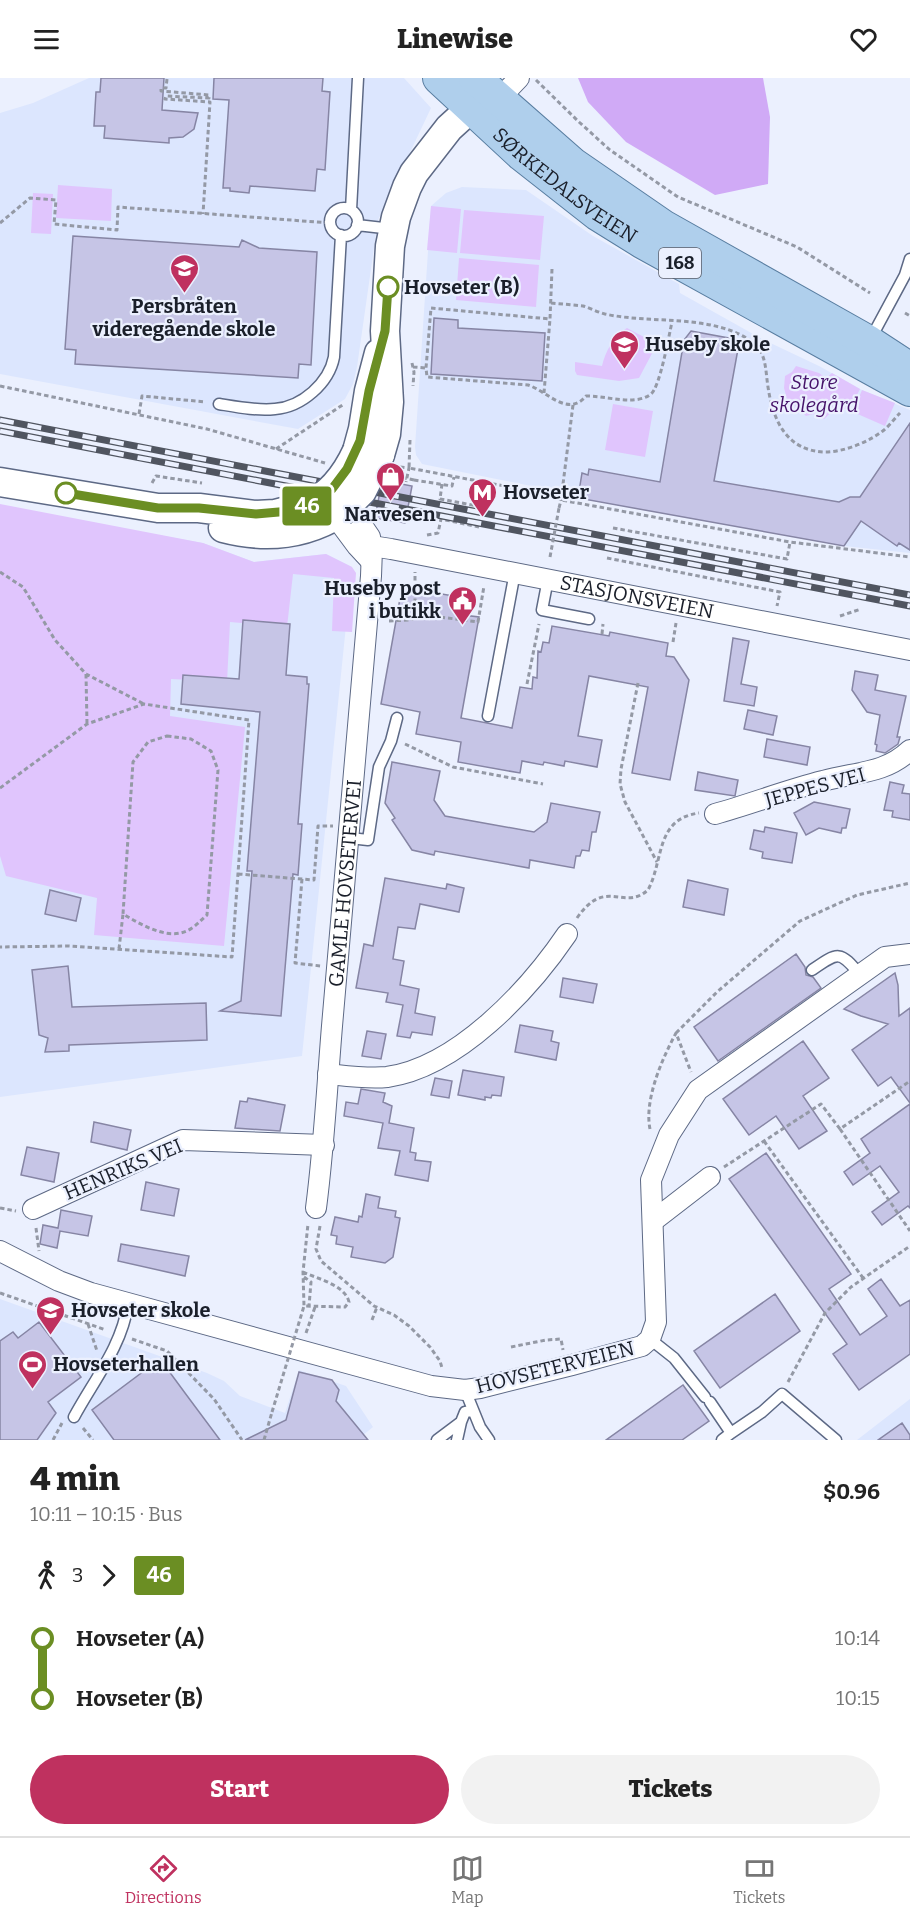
<!DOCTYPE html>
<meta charset="utf-8">
<style>
body{margin:0;font-family:Bitter,serif;background:#f2f2f2;color:#222;height:100vh;display:flex;flex-direction:column;font-size:22px;white-space:nowrap}
*{box-sizing:border-box;margin:0}
p{font-size:20px;color:#767676}
.icon{flex:none;width:33px;height:33px;fill:none;stroke:currentColor;stroke-width:2;stroke-linecap:round;stroke-linejoin:round}
.map{position:relative;height:1362px;overflow:hidden}
.drawer{display:flex;flex-direction:column;background:#fff;flex:1}
.drawer>*{flex:none}
.badge{padding:0 12px;border-radius:4px;font-size:21px;line-height:39px}
.map>.badge{position:absolute;translate:-50% -50%;box-shadow:0 0 0 3px #fff}
.legs{display:flex;align-items:center;gap:9px;height:66px;padding:0 30px;font-size:20px}
.legs p{margin-inline-start:auto}
.overview{display:flex;align-items:center;justify-content:space-between;height:102px;padding:0 30px}
h1{font-size:33px;font-weight:800;line-height:45px}
.cta{display:flex;gap:12px;margin-top:auto;padding:12px 30px}
.cta a{flex:1;height:69px;border-radius:36px;background:#bf315f;color:#fff;font-size:24px;font-weight:800;line-height:69px;text-align:center}
.cta a+a{background:#f2f2f2;color:#222}
ul{padding:0 30px;list-style:none}
li{display:flex;align-items:center;gap:21px;height:60px;font-size:22px}
li i{display:grid;place-items:center;width:9px;height:100%;margin:0 8px;background:currentColor}
li i::after{content:'';width:15px;height:15px;margin:-8px;border:4px solid;border-radius:50%;background:#fff}
li p{margin-inline-start:auto}
li:first-child i{background:linear-gradient(#0000 50%,currentColor 0)}
li:last-child i{background:linear-gradient(currentColor 50%,#0000 0)}
header{display:flex;justify-content:space-between;align-items:center;height:78px;padding:0 30px;background:#fff;font-size:27px;font-weight:800}
.menu{display:flex;justify-content:space-around;align-items:center;height:84px;border-top:2px solid #e0e0e0;background:#fff;font-size:16px;color:#767676}
.menu a{display:grid;justify-items:center;gap:3px}
.menu .active{color:#bf315f}
.map>svg:first-child{display:block}
</style>
<header><svg class="icon" aria-label="menu" viewBox="0 0 24 24"><path d="M4 6h16M4 12h16M4 18h16"/></svg>Linewise<svg class="icon" aria-label="heart" viewBox="0 0 24 24"><path d="M12 20l-8-8c-3-5 5-10 8-4 3-6 11-1 8 4z"/></svg></header>
<div class="map">
<svg width="910" height="1362" viewBox="0 0 910 1362">
<rect width="100%" height="100%" fill="#ebf0fe"/>
<path fill="#dce6fe" d="M 89,0 L 404,0 L 431,30 L 378,142 L 357,289 L 353,306 L 345,321 L 298,351 L 0,296 L 0,35 L 33,25 Z
M 462,109 L 526,112 L 593,158 L 679,206 L 680,215 L 762,261 L 819,288 L 862,312 L 910,332 L 910,475 L 844,468 L 654,434 L 578,420 L 546,411 L 422,386 L 416,377 L 415,369 L 431,128 L 446,115 Z
M 0,429 L 203,465 L 254,484 L 326,476 L 352,489 L 302,978 L 0,1019 Z
M 0,1221 L 207,1295 L 224,1303 L 240,1318 L 285,1335 L 299,1292 L 346,1308 L 373,1349 L 357,1362 L 0,1362 Z
M 910,1321 L 910,1362 L 857,1362 Z"/>
<path fill="#e0c5fd" d="M 58,107 L 112,111 L 111,143 L 56,140 Z
M 33,115 L 53,116 L 51,156 L 31,155 Z
M 431,128 L 461,131 L 457,175 L 427,172 Z
M 464,132 L 544,138 L 540,182 L 460,175 Z
M 459,180 L 539,187 L 536,229 L 456,222 Z
M 627,250 L 657,266 L 639,300 L 619,303 L 577,297 L 575,293 L 575,284 L 602,288 C 605,274 614,257 627,250 Z
M 796,288 L 819,295 L 826,300 L 832,295 L 860,311 L 850,331 L 835,331 L 824,341 L 813,336 L 806,338 L 787,321 L 784,310 L 785,298 L 792,294 Z
M 862,312 L 895,325 L 885,348 L 853,334 Z
M 613,326 L 653,333 L 645,379 L 605,372 Z
M 0,426 L 203,465 L 254,484 L 326,476 L 352,489 L 356,495 L 352,554 L 332,553 L 334,500 L 293,496 L 287,549 L 230,544 L 227,604 L 171,601 L 170,638 L 245,649 L 224,868 L 94,857 L 97,820 L 6,798 L 0,778 Z"/>
<path fill="#d0aaf6" d="M 578,0 L 763,0 L 770,39 L 768,106 L 715,117 L 626,64 L 588,24 Z"/>
<path fill="#c6c5e6" stroke="#8685a4" stroke-width="1.5" d="M 101,0 L 164,0 L 162,32 L 198,35 L 194,51 L 183,59 L 169,60 L 169,65 L 104,60 L 105,48 L 94,48 L 96,14 L 100,14 Z
M 214,0 L 323,0 L 322,13 L 330,14 L 325,92 L 317,91 L 315,113 L 250,108 L 249,115 L 230,113 L 230,110 L 223,110 L 229,22 L 213,21 Z
M 73,158 L 239,169 L 242,162 L 259,170 L 317,174 L 311,287 L 299,286 L 298,300 L 75,286 L 76,272 L 65,271 Z
M 434,240 L 458,242 L 458,250 L 545,255 L 542,303 L 431,296 Z
M 691,253 L 734,261 L 738,271 L 714,403 L 839,424 L 850,419 L 860,419 L 910,345 L 910,472 L 899,465 L 897,468 L 861,443 L 844,468 L 578,420 L 582,395 L 588,397 L 589,391 L 660,404 L 684,262 Z
M 386,403 L 412,408 L 405,445 L 375,440 L 380,413 Z
M 412,511 L 466,520 L 463,537 L 479,539 L 461,640 L 512,650 L 520,609 L 532,611 L 533,599 L 537,600 L 538,573 L 541,574 L 543,564 L 549,565 L 552,548 L 609,558 L 610,554 L 668,565 L 666,578 L 674,579 L 689,602 L 670,702 L 632,695 L 648,609 L 589,598 L 578,658 L 602,662 L 597,689 L 565,683 L 564,688 L 544,684 L 543,687 L 522,683 L 520,695 L 458,684 L 461,664 L 416,656 L 420,634 L 381,626 L 401,515 L 405,516 Z
M 243,542 L 290,546 L 286,597 L 307,599 L 307,606 L 309,606 L 298,746 L 302,746 L 298,797 L 293,796 L 281,938 L 220,933 L 241,923 L 252,793 L 247,793 L 260,634 L 181,626 L 183,597 L 239,601 Z
M 733,560 L 749,563 L 741,606 L 757,609 L 754,628 L 724,623 Z
M 855,593 L 878,597 L 875,612 L 906,618 L 897,659 L 900,659 L 898,666 L 885,675 L 876,673 L 877,667 L 875,666 L 880,637 L 867,634 L 852,612 Z
M 748,632 L 777,638 L 773,657 L 744,651 Z
M 767,661 L 810,669 L 807,687 L 764,679 Z
M 392,684 L 440,693 L 434,722 L 445,738 L 534,754 L 547,744 L 551,725 L 600,734 L 596,754 L 592,754 L 589,773 L 582,772 L 580,778 L 576,778 L 574,790 L 530,782 L 529,790 L 435,773 L 434,777 L 412,772 L 392,742 L 395,740 L 385,725 Z
M 698,694 L 738,702 L 735,718 L 695,712 Z
M 890,704 L 904,707 L 902,715 L 910,716 L 910,742 L 892,739 L 893,733 L 884,732 Z
M 814,724 L 850,731 L 846,750 L 842,750 L 841,755 L 819,750 L 806,757 L 794,735 Z
M 765,749 L 797,755 L 792,785 L 762,780 L 763,774 L 750,771 L 754,752 L 764,754 Z
M 385,800 L 446,811 L 447,806 L 464,810 L 459,834 L 420,826 L 415,851 L 398,849 L 393,881 L 404,883 L 400,907 L 419,911 L 415,935 L 435,939 L 432,957 L 412,954 L 410,960 L 397,958 L 403,927 L 386,924 L 388,915 L 356,910 L 364,866 L 373,868 Z
M 688,802 L 728,811 L 724,837 L 683,829 Z
M 50,812 L 81,820 L 76,843 L 45,836 Z
M 796,876 L 805,889 L 806,897 L 813,899 L 821,910 L 718,983 L 694,949 Z
M 68,888 L 72,929 L 206,925 L 207,962 L 69,967 L 69,973 L 45,974 L 48,960 L 39,957 L 32,892 Z
M 895,895 L 898,907 L 899,938 L 910,930 L 910,1025 L 891,999 L 878,1008 L 852,972 L 888,946 L 861,938 L 844,931 Z
M 563,900 L 597,906 L 593,925 L 560,919 Z
M 520,947 L 553,953 L 551,963 L 559,965 L 556,982 L 515,974 Z
M 367,953 L 386,956 L 381,981 L 362,978 Z
M 803,963 L 829,1000 L 803,1018 L 827,1053 L 799,1071 L 776,1038 L 749,1057 L 723,1021 Z
M 463,992 L 504,999 L 501,1018 L 492,1017 L 491,1020 L 485,1019 L 485,1022 L 458,1017 Z
M 435,1000 L 452,1003 L 449,1020 L 431,1017 Z
M 361,1011 L 385,1015 L 383,1024 L 392,1028 L 389,1045 L 414,1050 L 410,1074 L 416,1075 L 415,1082 L 431,1084 L 428,1103 L 395,1097 L 400,1073 L 378,1070 L 383,1045 L 344,1038 L 346,1024 L 358,1026 Z
M 248,1020 L 285,1027 L 280,1053 L 235,1050 L 240,1023 L 247,1024 Z
M 910,1026 L 910,1130 L 908,1128 L 882,1147 L 872,1134 L 899,1114 L 880,1088 L 853,1107 L 844,1094 L 870,1075 L 861,1061 Z
M 94,1044 L 131,1052 L 127,1072 L 91,1064 Z
M 27,1069 L 59,1075 L 54,1104 L 21,1097 Z
M 766,1075 L 851,1196 L 829,1211 L 860,1257 L 887,1238 L 868,1211 L 881,1201 L 900,1228 L 910,1222 L 910,1276 L 859,1312 L 833,1276 L 847,1266 L 729,1101 Z
M 146,1104 L 179,1111 L 174,1138 L 141,1132 Z
M 366,1116 L 380,1119 L 378,1130 L 396,1133 L 395,1139 L 400,1140 L 393,1179 L 385,1185 L 351,1179 L 353,1169 L 336,1166 L 337,1158 L 331,1157 L 335,1139 L 358,1144 L 359,1138 L 362,1139 Z
M 61,1132 L 92,1138 L 88,1158 L 60,1153 L 57,1170 L 40,1166 L 43,1147 L 58,1150 Z
M 121,1166 L 189,1178 L 185,1198 L 118,1183 Z
M 775,1216 L 800,1253 L 720,1310 L 694,1273 Z
M 39,1244 L 81,1299 L 48,1324 L 56,1335 L 37,1362 L 0,1362 L 0,1263 L 13,1254 L 18,1260 Z
M 160,1281 L 185,1315 L 220,1362 L 114,1362 L 92,1332 Z
M 299,1294 L 332,1302 L 339,1312 L 336,1323 L 368,1362 L 245,1362 L 286,1342 Z
M 683,1307 L 709,1343 L 682,1362 L 606,1362 Z
M 902,1345 L 910,1357 L 910,1362 L 878,1362 Z"/>
<g fill="none" stroke-linecap="round" stroke-linejoin="round">
<defs>
<path id="lane" d="M330 144a14 14 0 1 1 28 0a14 14 0 1 1-28 0Z
M 351,132 L 358,0
M 357,147 L 392,151
M 870,262 L 905,197 L 910,181
M 219,326 C 237,329 257,333 275,331 C 302,329 329,305 334,279 L 341,157
M 548,501 L 542,532 L 589,541
M 488,638 L 515,494
M 350,760 L 368,762 L 379,689 L 391,663 L 397,640
M 812,892 C 838,874 840,872 860,897
M 650,1261 L 674,1280 L 705,1319
M 465,1312 L 480,1349 L 489,1362
M 710,1324 L 731,1355 L 722,1362
M 74,1339 C 94,1302 122,1268 128,1226
M 731,1355 L 762,1334 L 782,1316 L 836,1362
M 437,1362 L 461,1344 L 465,1334 L 472,1333
M 457,1362 L 461,1344"/>
<g id="street">
<path d="M 499,21 L 519,0"/>
<path d="M 331,433 L 357,468 L 370,482"/>
<path id="s1" d="M 364,475 L 378,469 L 391,471 L 910,572"/>
<path d="M 715,736 C 751,726 787,712 823,703 C 855,694 885,696 910,672"/>
<path d="M 328,996 C 347,998 368,1001 387,999 C 458,989 529,912 567,856"/>
<path id="s2" d="M 316,1130 C 324,1069 327,1009 332,948 C 346,798 359,648 371,498 L 372,471 L 370,459 L 355,437"/>
<path d="M 33,1131 L 183,1062 L 324,1067"/>
<path d="M 653,1143 L 710,1099"/>
<path d="M 0,1173 L 59,1203 L 91,1215 L 431,1308 L 465,1312 L 480,1310 L 572,1287 L 642,1268 L 650,1261 L 656,1244 L 651,1102 L 669,1057 L 698,1012 L 885,879 L 910,876"/>
</g>
<path id="secondary" d="M 357,373 L 363,351 L 369,313 L 379,275
M 380,377 L 386,356 L 389,324 L 385,253 L 390,168 L 396,139 L 407,109 L 414,95 L 449,50 L 471,30 L 481,10
M 0,404 L 158,430 L 199,430 L 256,437 L 275,436 L 306,428
M 223,450 C 265,461 303,458 340,435"/>
<g id="primary">
<path id="s3" d="M 439,0 L 522,77 L 597,136 L 642,164 L 910,312"/>
<path d="M 475,0 L 573,86 L 663,148 L 869,264 L 904,287"/>
</g>
</defs>
<use href="#lane" stroke="#5d6985" stroke-width="13"/>
<use href="#street" stroke="#5d6985" stroke-width="22"/>
<use href="#secondary" stroke="#5d6985" stroke-width="31"/>
<use href="#primary" stroke="#587da0" stroke-width="34"/>
<path stroke="#9499a5" stroke-width="3" stroke-dasharray="4.5 3" stroke-linecap="butt" d="M 167,1 L 166,10 L 161,10 L 161,13 L 209,17 L 209,20 L 166,18 L 165,21 L 210,24 L 203,136
M 536,2 L 579,44 L 610,72 L 678,119 L 797,169 L 870,215
M 0,145 L 30,120 L 56,122 L 54,146 L 117,152 L 118,129 L 330,145
M 552,191 L 550,241 L 431,230 L 426,290 L 427,299 L 528,307 C 547,313 568,340 586,318 C 601,318 615,322 629,322 C 636,322 645,321 651,316 C 660,309 669,257 672,244
M 551,225 C 562,226 573,227 583,228 C 590,230 597,234 605,236 C 650,246 708,236 748,261 C 767,272 765,290 768,309 C 773,343 787,373 825,374 C 844,374 869,364 884,352 C 890,347 895,340 900,335
M 905,235 L 910,238
M 412,285 L 414,294 L 413,308
M 413,289 L 426,290
M 0,308 L 207,351 L 325,385
M 544,315 L 550,241
M 573,327 L 561,422 L 790,464 L 910,479
M 139,336 L 142,318 L 206,324
M 410,362 L 409,390 L 552,417 L 561,422 L 559,430
M 276,371 L 344,326
M 400,389 L 409,390 L 406,404
M 414,402 L 452,408 L 454,399
M 152,405 L 156,398 L 202,405
M 442,406 L 440,421 L 483,429
M 613,450 L 787,481 L 790,464
M 427,457 L 438,455 L 441,441 L 479,449
M 607,480 L 780,514 L 777,528
M 0,494 L 23,509 L 55,562 L 86,596 L 144,626
M 840,538 L 861,531
M 415,540 L 415,494
M 389,543 L 409,542 L 425,537 L 478,544 L 484,508
M 602,556 L 603,546
M 673,564 L 676,545
M 86,596 L 87,646
M 638,605 L 621,691 L 620,706 L 625,724 L 657,784
M 527,606 L 539,546
M 167,658 L 191,661 L 211,673 L 218,692 L 207,837 C 202,841 198,846 192,850 C 171,865 142,847 123,836 L 133,684 L 148,664 Z
M 405,666 L 453,689 L 543,706
M 0,710 L 87,646 L 144,626 L 249,642 L 232,879 L 69,868 L 0,869
M 238,796 L 314,802 L 318,748 L 333,748
M 302,801 L 295,885 L 321,888
M 577,840 C 606,798 623,834 648,812 C 664,782 655,741 699,735
M 119,871 L 123,836
M 676,955 L 717,914 L 800,843 L 857,817 L 910,805
M 650,1051 C 644,1022 662,981 676,955 L 691,994
M 840,1051 L 910,1153
M 764,1063 L 863,1200
M 724,1089 L 821,1026 L 840,1051 L 910,1003
M 0,1130 L 16,1133
M 320,1148 L 316,1171 L 321,1183 L 374,1228 L 394,1237 L 409,1248 L 430,1269 L 440,1283 L 442,1290
M 36,1150 L 39,1173
M 303,1194 C 318,1201 345,1207 349,1224 L 345,1229 L 304,1228 L 303,1194 L 308,1146
M 304,1199 L 311,1204 L 309,1228
M 0,1215 L 106,1252
M 372,1242 L 377,1229
M 88,1246 L 97,1273
M 306,1255 L 315,1229
M 132,1261 L 167,1273 L 214,1321 L 242,1362
M 511,1269 L 546,1262 L 561,1261 L 563,1272
M 788,1304 L 825,1235 L 851,1209 L 910,1168
M 83,1350 L 93,1362
M 53,1362 L 62,1345
M 264,1362 L 272,1334"/>
<use href="#lane" stroke="#fff" stroke-width="10"/>
<use href="#street" stroke="#fff" stroke-width="20"/>
<use href="#secondary" stroke="#fff" stroke-width="28"/>
<use href="#primary" stroke="#afcfec" stroke-width="32"/>
<defs>
<path id="rail" d="M 0,342 L 910,517
M 0,353 L 910,528"/>
</defs>
<use href="#rail" stroke="#505560" stroke-width="7"/>
<use href="#rail" stroke="#ebf0fe" stroke-width="4.5" stroke-dasharray="14" stroke-linecap="butt"/>
<defs>
<path id="secondary-bridge" d="M 306,428 C 330,418 346,397 357,373
M 340,435 L 362,413 L 380,377"/>
</defs>
<use href="#secondary-bridge" stroke="#5d6985" stroke-width="31" stroke-linecap="butt"/>
<path stroke="#9499a5" stroke-width="3" stroke-dasharray="4.5 3" stroke-linecap="butt" d="M 395,398 L 414,402
M 550,479 L 559,430
M 272,1334 L 304,1228"/>
<use href="#secondary-bridge" stroke="#fff" stroke-width="28"/>
</g>
<g fill="none" stroke-linecap="round" stroke-linejoin="round">
<defs>
<path id="line-1" d="M 66,415 L 158,430 L 199,430 L 256,436 L 290,433 L 319,421 L 332,411 L 347,391 L 360,363 L 369,313 L 385,253 L 388,209"/>
</defs>
<use href="#line-1" stroke="#fff" stroke-width="14"/>
<use href="#line-1" stroke="#6b8e23" stroke-width="9"/>
</g>
<defs>
<symbol id="school-pin" viewBox="-11 -11 22 30"><path d="M0 17L-7.5 6A9.5 9.5 0 1 1 7.5 6Z" fill="#bf315f" stroke="#ebf0fe"/><path d="M0-5L7-2L0 1L-7-2ZM-4 1L0 2.5L4 1V4Q0 6-4 4Z" fill="#fff"/></symbol>
<symbol id="shop-pin" viewBox="-11 -11 22 30"><path d="M0 17L-7.5 6A9.5 9.5 0 1 1 7.5 6Z" fill="#bf315f" stroke="#ebf0fe"/><path d="M-5-2.5h2.3a2.7 3.5 0 0 1 5.4 0H5L5.5 6h-11ZM-1.5-2.5h3a1.5 2.3 0 0 0-3 0Z" fill="#fff"/></symbol>
<symbol id="metro-pin" viewBox="-11 -11 22 30"><path d="M0 17L-7.5 6A9.5 9.5 0 1 1 7.5 6Z" fill="#bf315f" stroke="#ebf0fe"/><path d="M-5.5 5V-5H-3L0 0L3-5H5.5V5H3V-.5L0 4L-3-.5V5Z" fill="#fff"/></symbol>
<symbol id="civic-pin" viewBox="-11 -11 22 30"><path d="M0 17L-7.5 6A9.5 9.5 0 1 1 7.5 6Z" fill="#bf315f" stroke="#ebf0fe"/><path d="M-.6-6.5H3V-4.5H.6V-3L4-1V1h2V6H-6V1h2V-1L-.6-3ZM-1.2 2.5V6h2.4V2.5Z" fill="#fff"/></symbol>
<symbol id="stadium-pin" viewBox="-11 -11 22 30"><path d="M0 17L-7.5 6A9.5 9.5 0 1 1 7.5 6Z" fill="#bf315f" stroke="#ebf0fe"/><path d="M0-5a6.5 5 0 1 0 0 10a6.5 5 0 1 0 0-10ZM-3.5-1.8h7v3.6h-7Z" fill="#fff"/></symbol>
</defs>
<g fill-rule="evenodd">
<use href="#school-pin" x="168" y="174" width="33" height="45"/>
<use href="#school-pin" x="608" y="250" width="33" height="45"/>
<use href="#shop-pin" x="374" y="382" width="33" height="45"/>
<use href="#metro-pin" x="466" y="398" width="33" height="45"/>
<use href="#civic-pin" x="446" y="506" width="33" height="45"/>
<use href="#school-pin" x="34" y="1216" width="33" height="45"/>
<use href="#stadium-pin" x="16" y="1270" width="33" height="45"/>
</g>
<g fill="#fff" stroke="#6b8e23" stroke-width="3">
<circle cx="388" cy="209" r="10"/>
<circle cx="66" cy="415" r="10"/>
</g>
<g text-anchor="middle" stroke-width="4.5" stroke-linejoin="round" paint-order="stroke">
<rect fill="#ebf0fe" stroke="#595e6a" stroke-width="1.5" x="659" y="170" width="42" height="30" rx="4.5"/>
<g font-size="18" font-weight="bold" fill="#1a1f2a">
<text x="680" y="191">168</text>
</g>
<g font-size="20" fill="#1a1f2a" stroke="#ebf0fe">
<text dy="7" stroke="none"><textPath href="#s3" startOffset="166">SØRKEDALSVEIEN</textPath></text>
<text dy="7" stroke="none"><textPath href="#s1" startOffset="279">STASJONSVEIEN</textPath></text>
<text transform="translate(815 709) rotate(-15)" y="7">JEPPES VEI</text>
<text dy="7" stroke="none"><textPath href="#s2" startOffset="326">GAMLE HOVSETERVEI</textPath></text>
<text transform="translate(123 1091) rotate(-23)" y="7">HENRIKS VEI</text>
<text transform="translate(555 1289) rotate(-14)" y="7">HOVSETERVEIEN</text>
</g>
<g font-size="20" font-weight="bold" fill="#1a1f2a" stroke="#ebf0fe" text-anchor="start">
<text x="404" y="216">Hovseter (B)</text>
</g>
<g font-size="20" font-weight="bold" fill="#1a1f2a" stroke="#ebf0fe" text-anchor="start">
<text x="184" y="235" text-anchor="middle">Persbråten<tspan x="184" dy="23">videregående skole</tspan></text>
<text x="645" y="273">Huseby skole</text>
<text x="503" y="421">Hovseter</text>
<text x="390" y="443" text-anchor="middle">Narvesen</text>
<text x="441" y="517" text-anchor="end">Huseby post<tspan x="441" dy="23">i butikk</tspan></text>
<text x="71" y="1239">Hovseter skole</text>
<text x="53" y="1293">Hovseterhallen</text>
</g>
<g font-size="20" font-style="italic" fill="#46136a" stroke="#ebf0fe">
<text x="814" y="311">Store<tspan x="814" dy="23">skolegård</tspan></text>
</g>
</g>
</svg>
<b class="badge" style="left:307px;top:428px;background:#6b8e23;color:#fff">46</b>
</div>
<section class="drawer">
<div class="overview"><div><h1>4 min</h1><p>10:11 – 10:15 · Bus</p></div><b>$0.96</b></div>
<div class="legs"><svg class="icon" aria-label="walk" viewBox="0 0 24 24"><circle cx="13" cy="4" r="2"/><path d="M13 8l-2 6 4 7M11 14l-3 7M7 12l3-4h3l4 4"/></svg>3<svg class="icon" aria-label="forward" viewBox="0 0 24 24"><path d="M9 5l7 7-7 7"/></svg><b class="badge" style="background:#6b8e23;color:#fff">46</b></div>
<ul>
<li><i style="color:#6b8e23"></i><b>Hovseter (A)</b><p>10:14</p></li>
<li><i style="color:#6b8e23"></i><b>Hovseter (B)</b><p>10:15</p></li>
</ul>
<div class="cta"><a>Start</a><a>Tickets</a></div>
</section>
<nav class="menu">
<a class="active"><svg class="icon" aria-label="directions" viewBox="0 0 24 24"><path d="M12 3l9 9-9 9-9-9zM9 14v-3h6M13 9l2 2-2 2"/></svg>Directions</a>
<a><svg class="icon" aria-label="map" viewBox="0 0 24 24"><path d="M3 6l6-2 6 2 6-2v14l-6 2-6-2-6 2zM9 4v14M15 6v14"/></svg>Map</a>
<a><svg class="icon" aria-label="tickets" viewBox="0 0 24 24"><path d="M3 7h18v10H3zM15 7v10"/></svg>Tickets</a>
</nav>
